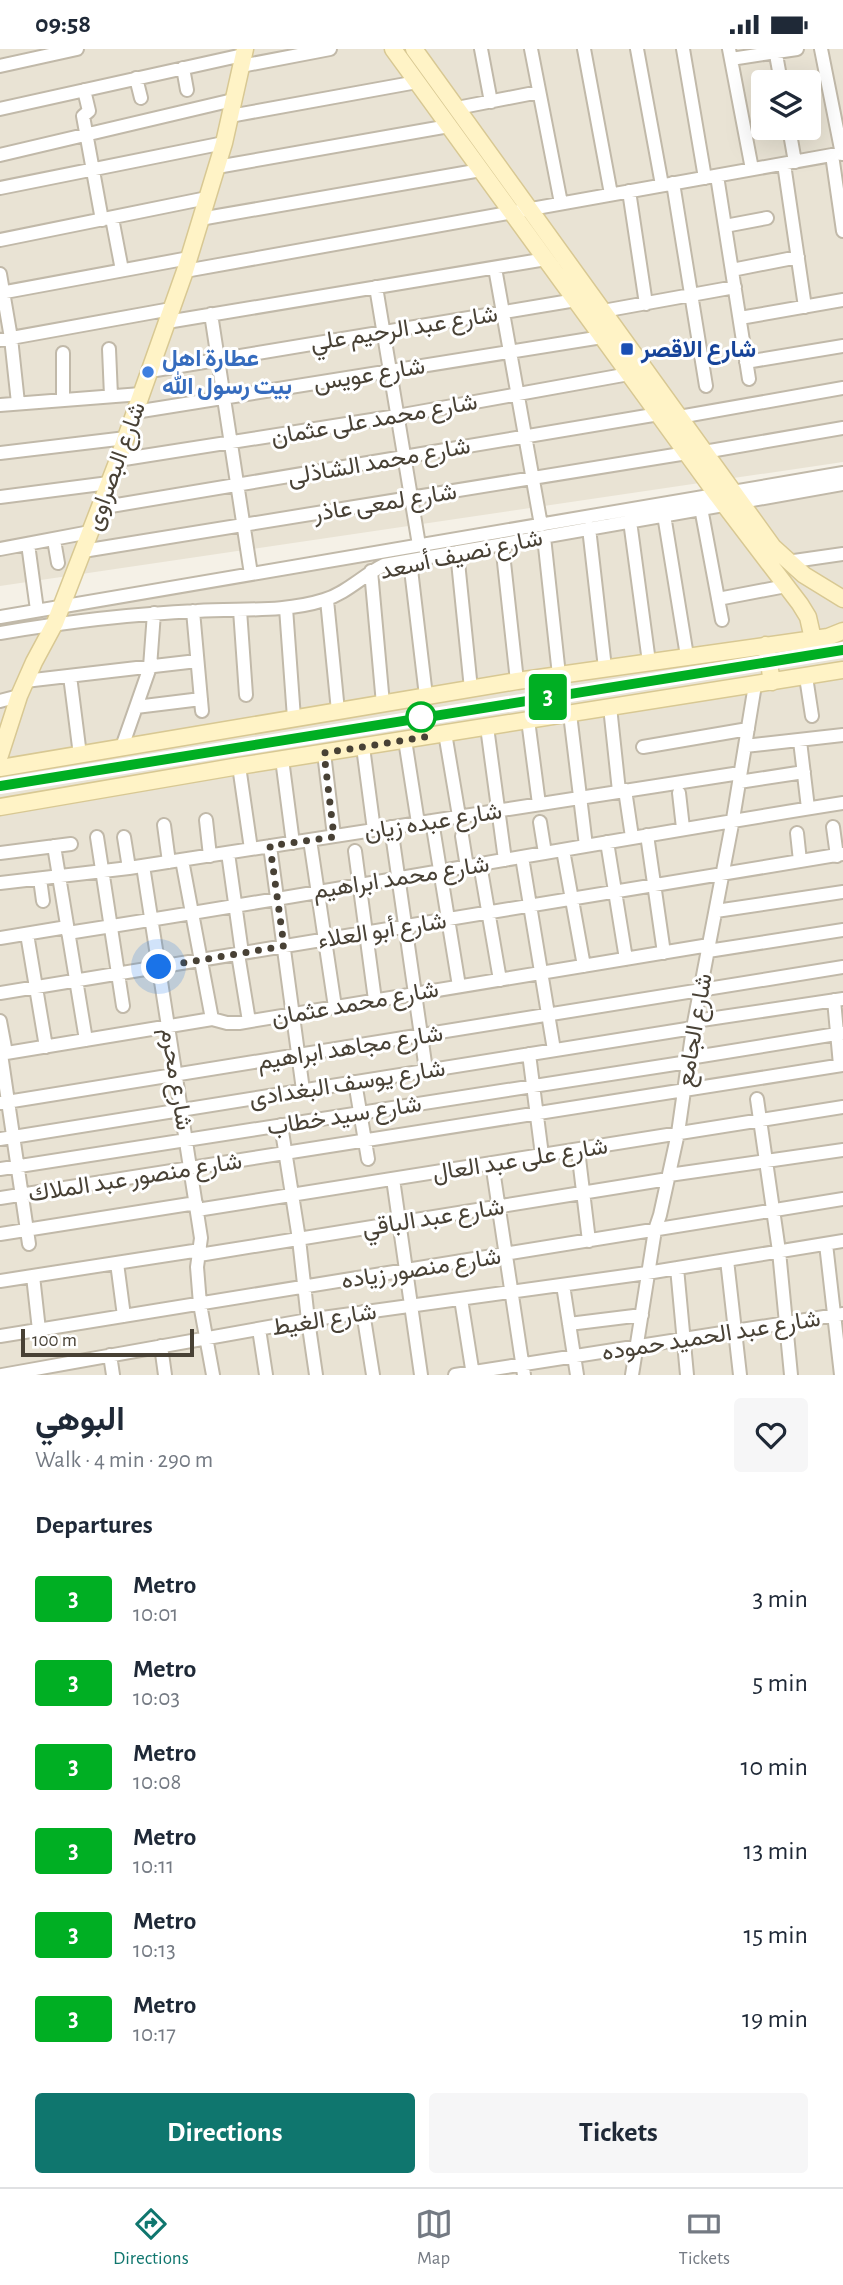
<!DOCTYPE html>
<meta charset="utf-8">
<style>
body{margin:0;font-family:"Alegreya Sans",Vazirmatn,sans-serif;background:#f6f6f7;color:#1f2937;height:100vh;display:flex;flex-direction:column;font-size:26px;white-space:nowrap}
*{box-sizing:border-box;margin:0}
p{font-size:23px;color:#747a83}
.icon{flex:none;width:38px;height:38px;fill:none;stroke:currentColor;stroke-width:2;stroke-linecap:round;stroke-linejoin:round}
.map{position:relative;height:1326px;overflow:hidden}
.side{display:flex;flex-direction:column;background:#fff;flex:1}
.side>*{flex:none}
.badge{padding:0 14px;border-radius:5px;font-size:24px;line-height:46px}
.fabs{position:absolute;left:751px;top:21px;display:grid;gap:14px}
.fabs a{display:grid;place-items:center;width:70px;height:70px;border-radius:7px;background:#fff;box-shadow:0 7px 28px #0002;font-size:35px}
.scale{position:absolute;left:21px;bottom:18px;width:173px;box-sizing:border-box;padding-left:7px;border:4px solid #484135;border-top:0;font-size:19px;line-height:24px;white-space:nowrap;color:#484135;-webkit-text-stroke:5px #fff;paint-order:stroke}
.you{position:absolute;width:35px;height:35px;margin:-18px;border:5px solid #fff;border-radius:50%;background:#1a73e8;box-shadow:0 0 0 10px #1a73e833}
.map>.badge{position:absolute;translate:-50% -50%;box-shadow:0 0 0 4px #fff}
h2{padding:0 35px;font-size:26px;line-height:63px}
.round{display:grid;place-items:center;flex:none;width:74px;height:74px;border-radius:7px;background:#f6f6f7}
.head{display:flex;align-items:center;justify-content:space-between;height:119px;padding:0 35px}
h1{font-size:33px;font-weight:700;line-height:52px}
.primary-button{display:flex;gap:14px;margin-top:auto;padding:14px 35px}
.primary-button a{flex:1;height:80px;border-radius:7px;background:#0f766e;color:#fff;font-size:28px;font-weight:700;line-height:80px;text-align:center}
.primary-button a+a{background:#f6f6f7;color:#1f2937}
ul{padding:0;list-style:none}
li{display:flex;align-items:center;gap:21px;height:84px;padding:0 35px}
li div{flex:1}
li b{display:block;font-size:26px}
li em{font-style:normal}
li .badge{min-width:77px;font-weight:700;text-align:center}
.status{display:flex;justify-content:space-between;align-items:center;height:49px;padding:0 35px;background:#fff;direction:ltr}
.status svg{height:19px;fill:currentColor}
.tabs{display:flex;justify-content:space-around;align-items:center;height:98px;border-top:2px solid #e0e1e3;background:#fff;font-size:19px;color:#747a83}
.tabs a{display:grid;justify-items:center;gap:4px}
.tabs .selected{color:#0f766e}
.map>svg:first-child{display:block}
</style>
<div class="status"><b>09:58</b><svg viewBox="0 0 49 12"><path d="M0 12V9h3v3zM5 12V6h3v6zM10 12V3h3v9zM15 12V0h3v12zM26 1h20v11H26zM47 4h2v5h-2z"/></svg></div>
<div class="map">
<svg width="843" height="1326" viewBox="0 0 843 1326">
<rect width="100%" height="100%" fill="#f5f1e7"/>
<path fill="#e9e3d4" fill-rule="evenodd" d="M 0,0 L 843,0 L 843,413 L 0,537 ZM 763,33 L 808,33 L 808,79 L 763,79 Z
M 843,442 L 843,1326 L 0,1326 L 0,571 L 325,513 L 740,459 Z"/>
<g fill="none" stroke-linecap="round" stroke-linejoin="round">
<defs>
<path id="street" d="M 481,0 L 491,53
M 531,0 L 561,154
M 584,0 L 611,145
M 637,0 L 662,136
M 683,0 L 705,129
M 729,0 L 752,120
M 775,0 L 781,33
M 821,0 L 842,105
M 731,10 L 797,0
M 0,17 L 77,0
M 241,17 L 330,0
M 183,19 L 187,41
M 136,29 L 141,49
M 84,41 L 89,62 L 83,67 L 102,171
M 457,59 L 539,43
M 0,60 L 243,6
M 230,67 L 417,33
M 789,79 L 795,113
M 0,106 L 233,51
M 832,106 L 843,182
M 784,115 L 805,258
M 217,118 L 449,77
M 717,127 L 749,330
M 673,134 L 706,337
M 0,139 L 224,94
M 629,142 L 646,255
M 112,169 L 122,221
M 200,170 L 481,121
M 725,177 L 767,169
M 0,191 L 207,149
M 495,219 L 541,476
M 732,221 L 798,208
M 185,222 L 843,104
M 0,225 L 11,289 L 18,354
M 376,238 L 419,496
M 0,244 L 189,209
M 603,262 L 735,238
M 211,265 L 251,525
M 740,269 L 843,251
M 167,273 L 546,210
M 0,291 L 171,260
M 109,300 L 111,347
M 63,304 L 63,350
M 746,313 L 843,297
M 150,322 L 576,251
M 0,356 L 141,345
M 135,363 L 602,288
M 679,368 L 843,339
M 704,403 L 843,379
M 0,404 L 126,389
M 118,411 L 397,367 L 629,325
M 0,448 L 109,434
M 99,459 L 659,365
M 701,459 L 722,571
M 664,466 L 687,607
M 630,472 L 649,613
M 589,479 L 605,619
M 544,488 L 559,626
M 54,491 L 58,514
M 28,495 L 37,561
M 502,495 L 517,632
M 0,500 L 90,483
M 83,502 L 687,404
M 457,503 L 471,640
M 410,512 L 426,647
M 787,513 L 843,505
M 371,522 L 383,655
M 718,550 L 786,537
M 327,551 L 338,662
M 286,559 L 294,669
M 240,561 L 246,646
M 193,562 L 202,662
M 0,568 L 843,424
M 0,584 C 65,573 130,565 197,562 C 239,559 283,564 324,551 C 347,544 363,526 384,516 L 843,435
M 70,627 L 80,706
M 806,628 L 812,667
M 25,632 L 197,612
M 0,652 L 19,647
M 136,658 L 201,650
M 610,658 L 619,742
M 570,665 L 586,797
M 528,671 L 539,755
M 487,678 L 505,811
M 445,684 L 459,767
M 405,691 L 418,774
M 800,692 L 808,759
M 745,697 L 843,686
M 122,698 L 150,618 L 154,564
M 363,698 L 374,781
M 643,698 L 748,680
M 324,704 L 334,787
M 282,710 L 293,794
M 239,717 L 251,800
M 739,733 L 804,723
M 625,741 L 632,788
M 679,744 L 683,779
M 206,771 L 210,807
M 432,772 L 459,937
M 540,773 L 545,804
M 164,776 L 169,813
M 391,778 L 426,1021
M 833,778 L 837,807
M 797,784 L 800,812
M 647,786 L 664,904
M 462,787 L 467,818
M 97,788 L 123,957
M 124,788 L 129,819
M 310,791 L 335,958
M 607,793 L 626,910
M 54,797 L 86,991
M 270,797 L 303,1041
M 563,801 L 584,917
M 355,802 L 375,951
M 0,804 L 71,795
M 228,804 L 242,904
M 522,808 L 554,1001
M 182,811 L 212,970
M 480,815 L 500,931
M 143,817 L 201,1189 L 197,1218 L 200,1255 L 213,1326
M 40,830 L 43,852
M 0,834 L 129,819 L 740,724
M 716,862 L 843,843
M 68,884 C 327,844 584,795 843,754
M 27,885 L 46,998
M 0,889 L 67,878
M 708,902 L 843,881
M 238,905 L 249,972
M 0,944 L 843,805
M 834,951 L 840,1016
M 0,972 L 6,1004
M 695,972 L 843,950
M 0,1005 L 212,970 L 227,974 L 239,974 L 709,896
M 1,1005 L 29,1195
M 529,1005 L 542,1106
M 689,1009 L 843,984
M 355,1033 L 368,1110
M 757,1050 L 779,1202 L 791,1326
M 0,1054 L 843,918
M 281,1076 L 299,1190 L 308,1271 L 316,1326
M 0,1090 L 693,979
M 578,1101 L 589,1192
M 492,1114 L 524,1326
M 0,1120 L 688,1013
M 669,1126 L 843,1101
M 393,1130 L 421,1326
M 0,1149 L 843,1016
M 197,1161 L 843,1058
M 0,1185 L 196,1154
M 826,1195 L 841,1326
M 199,1206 L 668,1130
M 727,1211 L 740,1326
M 117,1214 L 124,1267
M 677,1219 L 687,1326
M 33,1227 L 39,1281
M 0,1232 L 200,1201
M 563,1236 L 577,1326
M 461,1250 L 473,1326
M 363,1263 L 373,1326
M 569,1275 L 642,1266
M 259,1280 L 266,1326
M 0,1287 L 843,1150
M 161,1297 L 165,1326
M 110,1306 L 113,1326
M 2,1326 L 308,1271 L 647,1224 L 843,1192
M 455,1326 L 843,1265
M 632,1326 L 655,1181 L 660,1166 L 678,1084 L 693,979 L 733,770 L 755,636"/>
<path id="secondary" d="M 393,0 L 717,446 L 800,555 L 808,568 L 813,590
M 414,0 L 773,498 L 804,526 L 843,550
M 766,596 L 772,633
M 0,706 L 19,647 L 34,613 L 55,574 L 118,411 L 185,222 L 224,94 L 245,0
M 0,719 L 517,632 L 828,588 L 843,582
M 0,758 L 239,717 L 843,621"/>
</defs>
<use href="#street" stroke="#c1b9a9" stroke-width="16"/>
<use href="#secondary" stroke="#d8c893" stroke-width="19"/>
<use href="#street" stroke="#fff" stroke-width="12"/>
<use href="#secondary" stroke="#fff3c6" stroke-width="16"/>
<path stroke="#979797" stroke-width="3.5" stroke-dasharray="9 9" stroke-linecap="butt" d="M 0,737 L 843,601"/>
</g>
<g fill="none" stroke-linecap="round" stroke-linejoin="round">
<defs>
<path id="line" d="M 0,737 L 843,601"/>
</defs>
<use href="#line" stroke="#fff" stroke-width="16"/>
<use href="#line" stroke="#00af23" stroke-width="10"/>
<path stroke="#484135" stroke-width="7" stroke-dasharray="0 12.6" d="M 159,918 L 284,897 L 270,797 L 334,788 L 324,704 L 425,688 L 421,668"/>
</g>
<rect fill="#1a4fb4" stroke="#fff" stroke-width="2.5" x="620" y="293" width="14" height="14" rx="3.5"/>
<circle fill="#3f7fe0" stroke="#fff" stroke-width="2.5" cx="148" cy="323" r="7"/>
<circle fill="#fff" stroke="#00af23" stroke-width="3.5" cx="421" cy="668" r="14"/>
<g text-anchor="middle" stroke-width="6" stroke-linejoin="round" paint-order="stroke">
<g font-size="24" fill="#484135" stroke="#fff">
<text transform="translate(404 279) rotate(-9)" y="8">شارع عبد الرحيم علي</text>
<text transform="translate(369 325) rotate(-9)" y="8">شارع عويس</text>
<text transform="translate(374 370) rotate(-10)" y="8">شارع محمد على عثمان</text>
<text transform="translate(379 412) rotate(-10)" y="8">شارع محمد الشاذلى</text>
<text transform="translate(115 417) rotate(-70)" y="8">شارع البصراوى</text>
<text transform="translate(385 453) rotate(-9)" y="8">شارع لمعى عاذر</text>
<text transform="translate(461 505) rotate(-12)" y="8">شارع نصيف أسعد</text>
<text transform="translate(433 772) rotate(-9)" y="8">شارع عبده زيان</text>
<text transform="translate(401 828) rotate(-9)" y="8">شارع محمد ابراهيم</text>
<text transform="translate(382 881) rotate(-9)" y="8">شارع أبو العلاء</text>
<text transform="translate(355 954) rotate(-10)" y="8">شارع محمد عثمان</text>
<text transform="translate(694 981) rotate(-80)" y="8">شارع الجامع</text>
<text transform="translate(350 998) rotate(-9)" y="8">شارع مجاهد ابراهيم</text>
<text transform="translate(177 1030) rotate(81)" y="8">شارع محرم</text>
<text transform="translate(347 1034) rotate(-9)" y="8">شارع يوسف البغدادى</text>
<text transform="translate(344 1066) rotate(-9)" y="8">شارع سيد خطاب</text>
<text transform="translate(520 1110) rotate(-9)" y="8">شارع على عبد العال</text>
<text transform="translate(135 1128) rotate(-9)" y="8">شارع منصور عبد الملاك</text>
<text transform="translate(433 1168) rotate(-9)" y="8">شارع عبد الباقي</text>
<text transform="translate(421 1219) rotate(-9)" y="8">شارع منصور زياده</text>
<text transform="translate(324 1270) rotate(-9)" y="8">شارع الغيط</text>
<text transform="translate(711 1286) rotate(-9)" y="8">شارع عبد الحميد حموده</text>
</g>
<g font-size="24" font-weight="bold" fill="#164399" stroke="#fff" text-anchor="start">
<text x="641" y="308">شارع الاقصر</text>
</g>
<g font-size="24" font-weight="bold" fill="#366cbe" stroke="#fff" text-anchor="start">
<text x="162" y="317">عطارة اهل<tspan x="162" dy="28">بيت رسول الله</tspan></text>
</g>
</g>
</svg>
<div class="fabs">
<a><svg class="icon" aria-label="layers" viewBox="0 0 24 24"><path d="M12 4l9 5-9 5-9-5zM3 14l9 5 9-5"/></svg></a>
</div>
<div class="scale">100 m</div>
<div class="you" style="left:159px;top:918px"></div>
<b class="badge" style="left:548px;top:648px;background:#00af23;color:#fff">3</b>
</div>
<section class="side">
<div class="head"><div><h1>البوهي</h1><p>Walk · 4 min · 290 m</p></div><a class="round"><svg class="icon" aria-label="heart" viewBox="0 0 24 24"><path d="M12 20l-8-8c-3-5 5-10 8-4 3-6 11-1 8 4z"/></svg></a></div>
<h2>Departures</h2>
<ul>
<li><span class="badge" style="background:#00af23;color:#fff">3</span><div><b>Metro</b><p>10:01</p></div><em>3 min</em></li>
<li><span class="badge" style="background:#00af23;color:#fff">3</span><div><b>Metro</b><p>10:03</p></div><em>5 min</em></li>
<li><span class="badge" style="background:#00af23;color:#fff">3</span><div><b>Metro</b><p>10:08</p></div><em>10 min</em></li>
<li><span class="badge" style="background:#00af23;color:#fff">3</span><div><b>Metro</b><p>10:11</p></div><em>13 min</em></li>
<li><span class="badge" style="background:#00af23;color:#fff">3</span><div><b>Metro</b><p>10:13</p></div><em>15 min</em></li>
<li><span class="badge" style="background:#00af23;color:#fff">3</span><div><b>Metro</b><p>10:17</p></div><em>19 min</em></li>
</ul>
<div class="primary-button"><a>Directions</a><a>Tickets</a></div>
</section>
<nav class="tabs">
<a class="selected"><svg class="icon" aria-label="directions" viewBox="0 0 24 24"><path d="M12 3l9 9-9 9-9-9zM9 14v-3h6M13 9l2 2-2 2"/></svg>Directions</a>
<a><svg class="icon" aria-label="map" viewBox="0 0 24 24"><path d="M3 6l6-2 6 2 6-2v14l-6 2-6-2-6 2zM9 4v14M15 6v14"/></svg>Map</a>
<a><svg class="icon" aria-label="tickets" viewBox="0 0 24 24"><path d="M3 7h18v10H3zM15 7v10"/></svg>Tickets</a>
</nav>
